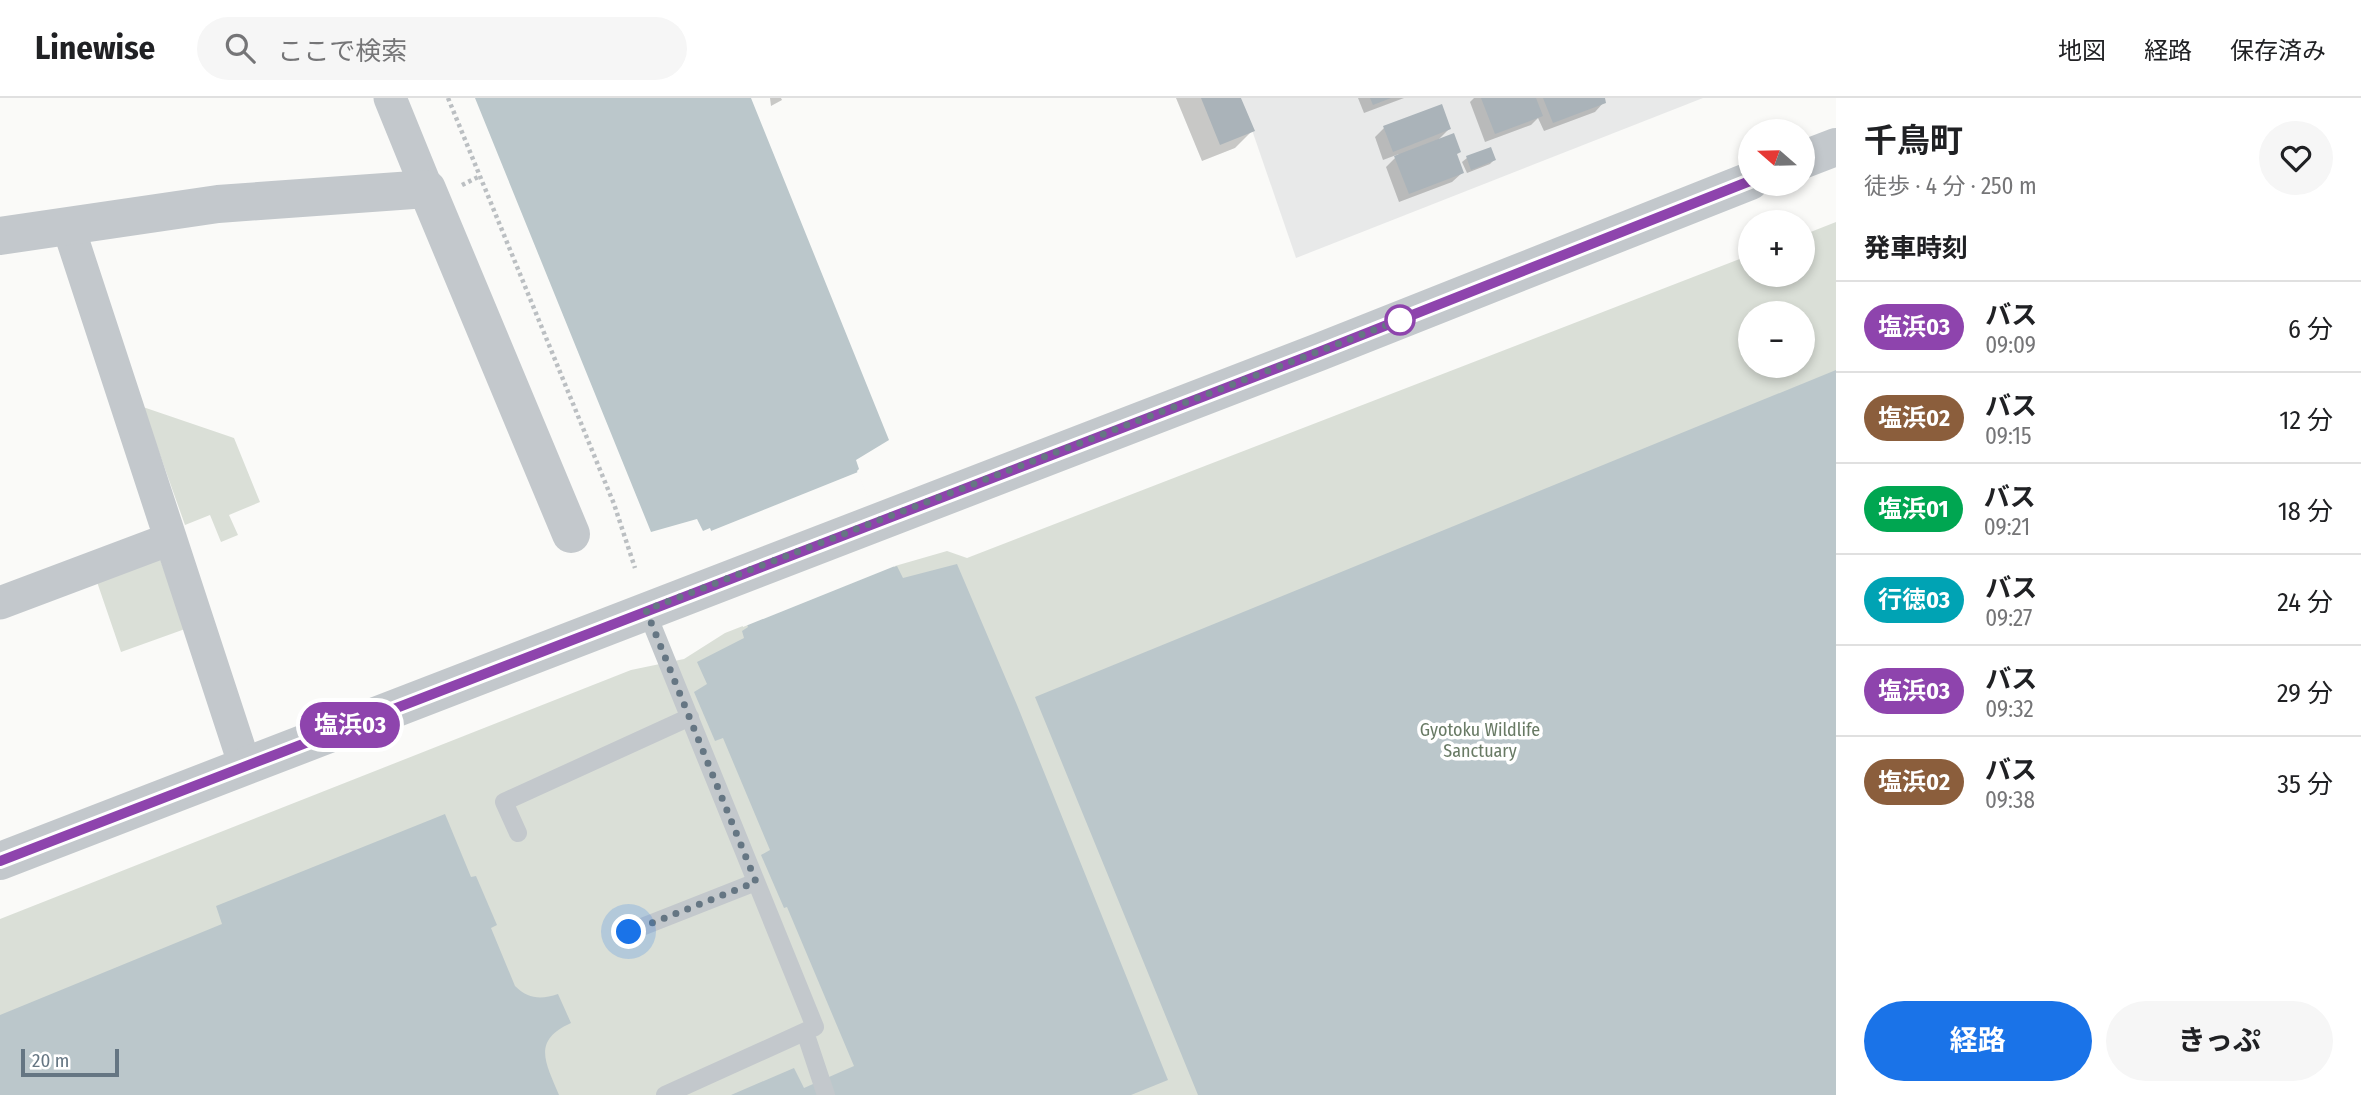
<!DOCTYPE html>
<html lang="ja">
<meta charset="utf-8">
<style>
body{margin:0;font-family:"Fira Sans Condensed","Noto Sans JP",sans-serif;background:#f6f6f6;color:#202124;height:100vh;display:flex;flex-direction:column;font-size:26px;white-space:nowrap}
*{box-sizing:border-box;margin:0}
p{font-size:23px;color:#757577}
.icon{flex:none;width:38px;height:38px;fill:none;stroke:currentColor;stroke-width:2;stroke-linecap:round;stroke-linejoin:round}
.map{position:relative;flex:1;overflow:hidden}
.details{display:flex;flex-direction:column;background:#fff;width:525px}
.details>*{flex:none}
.badge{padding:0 14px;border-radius:23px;font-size:24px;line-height:46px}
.needle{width:46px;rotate:290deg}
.controls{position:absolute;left:1738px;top:21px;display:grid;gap:14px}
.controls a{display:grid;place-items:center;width:77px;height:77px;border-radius:50%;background:#fff;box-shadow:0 4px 10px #0003;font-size:35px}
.scale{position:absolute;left:21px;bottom:18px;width:98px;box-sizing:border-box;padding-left:7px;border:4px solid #657683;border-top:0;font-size:19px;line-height:24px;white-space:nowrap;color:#657683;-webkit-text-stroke:5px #fff;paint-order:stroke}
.you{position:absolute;width:35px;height:35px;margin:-18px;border:5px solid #fff;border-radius:50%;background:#1a73e8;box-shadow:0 0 0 10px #1a73e833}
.map>.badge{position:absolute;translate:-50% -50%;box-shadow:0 0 0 4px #fff}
h2{padding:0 28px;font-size:26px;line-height:63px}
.round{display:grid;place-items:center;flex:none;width:74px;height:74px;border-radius:37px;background:#f6f6f6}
.headline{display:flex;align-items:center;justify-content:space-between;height:119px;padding:0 28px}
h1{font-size:33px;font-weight:700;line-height:52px}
.action{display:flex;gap:14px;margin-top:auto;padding:14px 28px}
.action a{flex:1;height:80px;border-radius:42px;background:#1a73e8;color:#fff;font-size:28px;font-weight:700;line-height:80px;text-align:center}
.action a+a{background:#f6f6f6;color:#202124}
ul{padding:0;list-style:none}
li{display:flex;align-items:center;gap:21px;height:91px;padding:0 28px;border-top:2px solid #e0e0e0}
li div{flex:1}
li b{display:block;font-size:26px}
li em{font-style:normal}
li .badge{min-width:77px;font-weight:700;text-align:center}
header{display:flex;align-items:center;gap:42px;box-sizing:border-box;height:98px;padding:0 35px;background:#fff;border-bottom:2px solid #e0e0e0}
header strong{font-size:33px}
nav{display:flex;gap:38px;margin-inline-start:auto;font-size:24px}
.search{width:490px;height:63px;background:#f6f6f6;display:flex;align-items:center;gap:18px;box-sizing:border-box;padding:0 24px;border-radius:38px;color:#757577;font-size:26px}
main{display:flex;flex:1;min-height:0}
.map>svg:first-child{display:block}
</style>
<header>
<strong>Linewise</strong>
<div class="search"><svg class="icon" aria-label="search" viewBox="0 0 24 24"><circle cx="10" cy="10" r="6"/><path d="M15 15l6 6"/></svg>ここで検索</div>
<nav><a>地図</a><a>経路</a><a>保存済み</a></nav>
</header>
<main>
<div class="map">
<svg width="1836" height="997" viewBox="0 0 1836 997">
<rect width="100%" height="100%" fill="#fafaf8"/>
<path fill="#e8e9e9" d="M 1241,0 L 1703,0 L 1296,160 Z"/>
<path fill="#dadfd7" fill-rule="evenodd" d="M 1836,124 L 1836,997 L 0,997 L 0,821 L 631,572 L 684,561 L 725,535 L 895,468 L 947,453 L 967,460 L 1750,157 L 1750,177 L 1802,177 L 1803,137 ZM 1750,215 L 1802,215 L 1802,268 L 1750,268 Z
M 143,309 L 234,340 L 260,404 L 229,417 L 238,437 L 221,444 L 210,417 L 185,427 Z
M 159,458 L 185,531 L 121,554 L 96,481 Z"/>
<path fill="#bbc7cb" d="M 475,0 L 751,0 L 889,342 L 856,362 L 859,371 L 857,373 L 894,469 L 897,468 L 903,480 L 957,466 L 1017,607 L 1168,982 L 1131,997 L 731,997 L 794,970 L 804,990 L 854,968 L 787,809 L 784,810 L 761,757 L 770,752 L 723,640 L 715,643 L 694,594 L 707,586 L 697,564 L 744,540 L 742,533 L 748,529 L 710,430 L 703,433 L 697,421 L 651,434 Z
M 1836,272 L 1836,997 L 1198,997 L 1035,599 Z
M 445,716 L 471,779 L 476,778 L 497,827 L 491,830 L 515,888 C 528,901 541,902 558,896 L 571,925 C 531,943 546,965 559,997 L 0,997 L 0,917 L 222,826 L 216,808 Z"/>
<path fill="#fafaf8" d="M 858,374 L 895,468 L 743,529 L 708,435 L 706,435 Z"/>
<path fill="#0003" d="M 770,0 L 781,0 L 782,2 L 771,8 Z
M 1176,0 L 1240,0 L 1253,32 L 1235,50 L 1202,63 Z
M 1358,0 L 1404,0 L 1364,15 Z
M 1474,0 L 1603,0 L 1604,4 L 1595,14 L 1544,33 L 1538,20 L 1531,27 L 1485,44 L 1470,4 Z
M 1384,30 L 1449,31 L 1436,44 L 1455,57 L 1462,75 L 1452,84 L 1399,104 L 1386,69 L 1399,56 L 1383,62 L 1375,39 Z
M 1467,60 L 1494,62 L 1490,66 L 1467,75 L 1462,64 Z"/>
<path fill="#aab3b9" d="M 1201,0 L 1241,0 L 1255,33 L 1220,47 Z
M 1370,0 L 1391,0 L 1373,7 Z
M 1481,0 L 1536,0 L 1543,18 L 1495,36 Z
M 1543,0 L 1605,0 L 1606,5 L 1553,25 Z
M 1442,6 L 1451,31 L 1393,54 L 1383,28 Z
M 1454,35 L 1461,54 L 1457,56 L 1464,75 L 1409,96 L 1394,58 Z
M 1491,49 L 1496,62 L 1471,72 L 1466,58 Z"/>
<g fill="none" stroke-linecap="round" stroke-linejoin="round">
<path stroke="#bbbfc2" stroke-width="4.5" stroke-dasharray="3.5 3.5" stroke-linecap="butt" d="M 448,0 L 614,406 L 635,470
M 462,87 L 480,78"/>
<path stroke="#c3c8cc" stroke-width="18" d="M 646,512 L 815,929 L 665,997
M 518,735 L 504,704 L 690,619
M 629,834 L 756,784
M 805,934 L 826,997"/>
<path stroke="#c3c8cc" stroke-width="33" d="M 390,0 L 427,91
M 68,128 L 245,668
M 0,505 L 170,441"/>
<path stroke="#c3c8cc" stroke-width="38" d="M 1802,62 L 1836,49
M 0,138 L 218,106 L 427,91 L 571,436
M 0,763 L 1319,254 L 1750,83"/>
</g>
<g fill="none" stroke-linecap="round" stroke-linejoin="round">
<defs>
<path id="line" d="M 0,763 L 1319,254 L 1750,83"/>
</defs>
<use href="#line" stroke="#fff" stroke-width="16"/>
<use href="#line" stroke="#8e44ad" stroke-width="10"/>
<path stroke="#657683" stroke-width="7" stroke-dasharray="0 12.6" d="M 629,834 L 756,784 L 646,512 L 1400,222"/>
</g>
<circle fill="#fff" stroke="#8e44ad" stroke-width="3.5" cx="1400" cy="222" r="14"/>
<g text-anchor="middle" stroke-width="7" stroke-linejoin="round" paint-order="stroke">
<g font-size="18" fill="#687a64" stroke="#fff">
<text x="1480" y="638">Gyotoku Wildlife<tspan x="1480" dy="21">Sanctuary</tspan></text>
</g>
</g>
</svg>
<div class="controls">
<a><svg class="needle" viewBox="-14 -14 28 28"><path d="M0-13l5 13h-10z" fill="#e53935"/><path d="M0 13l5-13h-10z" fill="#757577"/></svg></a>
<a>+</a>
<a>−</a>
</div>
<div class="scale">20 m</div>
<div class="you" style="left:629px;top:834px"></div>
<b class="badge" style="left:350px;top:627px;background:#8e44ad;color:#fff">塩浜03</b>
</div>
<section class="details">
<div class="headline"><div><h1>千鳥町</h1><p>徒歩 · 4 分 · 250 m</p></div><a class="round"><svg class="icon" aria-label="heart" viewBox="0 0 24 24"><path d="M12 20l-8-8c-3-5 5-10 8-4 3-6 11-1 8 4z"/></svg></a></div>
<h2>発車時刻</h2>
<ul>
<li><span class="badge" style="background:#8e44ad;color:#fff">塩浜03</span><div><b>バス</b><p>09:09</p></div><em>6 分</em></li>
<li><span class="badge" style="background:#8b5e3c;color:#fff">塩浜02</span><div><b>バス</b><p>09:15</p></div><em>12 分</em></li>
<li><span class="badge" style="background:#00a651;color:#fff">塩浜01</span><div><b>バス</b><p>09:21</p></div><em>18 分</em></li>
<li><span class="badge" style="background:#00a3b4;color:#fff">行徳03</span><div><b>バス</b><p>09:27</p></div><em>24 分</em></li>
<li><span class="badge" style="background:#8e44ad;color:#fff">塩浜03</span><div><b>バス</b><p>09:32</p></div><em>29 分</em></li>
<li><span class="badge" style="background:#8b5e3c;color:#fff">塩浜02</span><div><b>バス</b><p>09:38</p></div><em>35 分</em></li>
</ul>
<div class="action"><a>経路</a><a>きっぷ</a></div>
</section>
</main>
